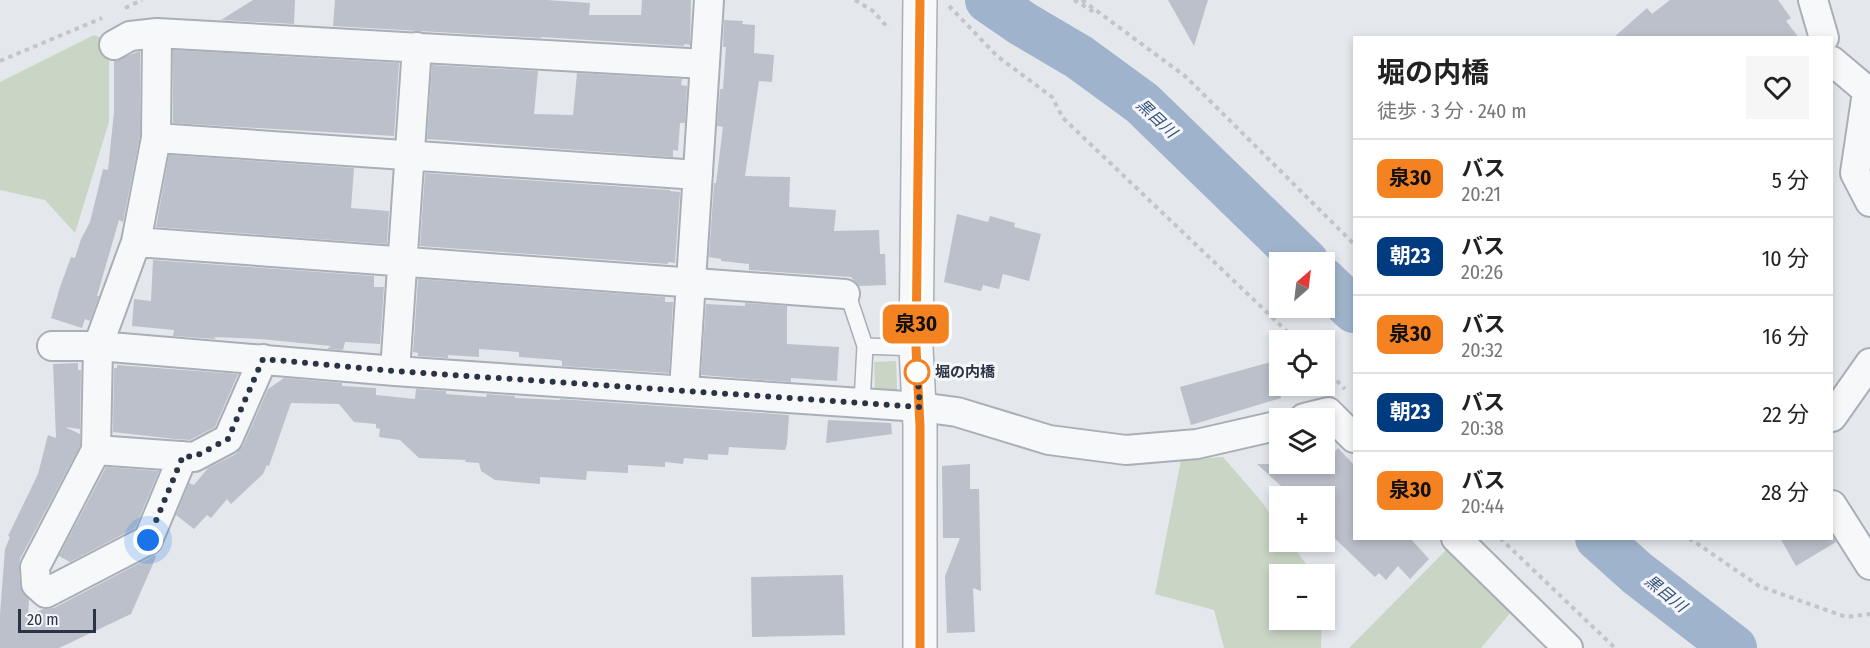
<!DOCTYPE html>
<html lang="ja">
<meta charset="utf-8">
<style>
body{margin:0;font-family:"Fira Sans Condensed","Noto Sans JP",sans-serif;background:#f6f6f6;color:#222;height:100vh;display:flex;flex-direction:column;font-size:22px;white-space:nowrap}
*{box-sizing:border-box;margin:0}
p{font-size:20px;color:#767676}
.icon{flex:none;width:33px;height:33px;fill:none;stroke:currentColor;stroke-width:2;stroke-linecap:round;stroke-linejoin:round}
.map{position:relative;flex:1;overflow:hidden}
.sheet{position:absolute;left:1353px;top:36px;width:480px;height:504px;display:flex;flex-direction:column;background:#fff;border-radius:0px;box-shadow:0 3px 9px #0003}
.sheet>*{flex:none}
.badge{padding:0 12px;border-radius:9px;font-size:21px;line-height:39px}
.needle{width:39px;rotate:28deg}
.fabs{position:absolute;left:1269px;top:252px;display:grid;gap:12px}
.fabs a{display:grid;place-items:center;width:66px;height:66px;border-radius:0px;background:#fff;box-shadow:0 3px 9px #0003;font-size:30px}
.scale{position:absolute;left:18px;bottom:15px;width:78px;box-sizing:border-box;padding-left:6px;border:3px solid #2b3445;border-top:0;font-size:16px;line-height:21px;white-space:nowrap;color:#2b3445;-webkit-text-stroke:4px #f4f6f9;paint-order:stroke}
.you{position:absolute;width:30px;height:30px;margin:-15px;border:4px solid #fff;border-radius:50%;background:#1a73e8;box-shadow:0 0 0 9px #1a73e833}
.map>.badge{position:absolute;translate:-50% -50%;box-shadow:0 0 0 3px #fff}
.round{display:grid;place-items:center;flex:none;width:63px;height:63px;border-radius:0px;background:#f6f6f6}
.head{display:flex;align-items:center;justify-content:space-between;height:102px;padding:0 24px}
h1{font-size:28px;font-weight:700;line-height:45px}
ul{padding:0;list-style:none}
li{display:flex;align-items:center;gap:18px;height:78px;padding:0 24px;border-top:2px solid #e0e0e0}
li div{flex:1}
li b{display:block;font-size:22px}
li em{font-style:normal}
li .badge{min-width:66px;font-weight:700;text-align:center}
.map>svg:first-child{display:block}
</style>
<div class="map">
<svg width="1870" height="648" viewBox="0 0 1870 648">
<rect width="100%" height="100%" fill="#e4e7ec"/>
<path fill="#c9d6c5" d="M 94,35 L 109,41 L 109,122 L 75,233 L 45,200 L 0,190 L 0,82 Z
M 896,361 L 897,391 L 875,392 L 874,362 Z
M 1223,457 L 1262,502 L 1279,527 L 1280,542 L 1290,542 L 1311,571 L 1312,574 L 1280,574 L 1280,620 L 1322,620 L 1321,648 L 1224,648 L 1214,610 L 1155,594 L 1181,460 Z
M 1451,545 L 1516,606 L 1481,648 L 1349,648 Z"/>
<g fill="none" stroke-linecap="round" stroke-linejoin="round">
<path stroke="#9fb4cc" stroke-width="46" d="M 988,0 L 1023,24 L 1079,57 L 1142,103 L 1306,262
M 1324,281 L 1354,310
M 1598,538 L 1637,573 L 1734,648"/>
</g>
<path fill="#bbc0ca" d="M 253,0 L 295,0 L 294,24 L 221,20 Z
M 335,0 L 547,0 L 590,3 L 589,15 L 641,15 L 642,0 L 691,0 L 690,45 L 684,44 L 684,46 L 541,37 L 541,38 L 333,26 Z
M 1168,0 L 1208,0 L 1194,46 Z
M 1670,0 L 1778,0 L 1791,18 L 1786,21 L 1799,38 L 1613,38 L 1647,8 L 1652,14 Z
M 724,20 L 743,21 L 742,24 L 755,25 L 754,53 L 774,55 L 772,82 L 759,81 L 745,176 L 790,177 L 789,207 L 836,210 L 834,231 L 879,230 L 880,254 L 885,254 L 886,285 L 859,286 L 851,277 L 749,270 L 749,264 L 721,261 L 721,259 L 709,257 L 714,183 L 716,183 L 723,127 L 717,126 L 720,89 L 723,89 L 726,47 L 723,47 Z
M 173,50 L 399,63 L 394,136 L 173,123 Z
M 140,51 L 140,136 L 123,222 L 119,220 L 97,296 L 99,296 L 90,321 L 85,319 L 82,328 L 51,318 L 60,287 L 71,257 L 75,258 L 81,239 L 90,222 L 103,169 L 108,170 L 114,112 L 114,61 Z
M 432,65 L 538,71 L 534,114 L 573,115 L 577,73 L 682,79 L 681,85 L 687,86 L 685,123 L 680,123 L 678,151 L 673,150 L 673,157 L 427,139 Z
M 169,155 L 354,168 L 351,208 L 389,211 L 387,244 L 156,227 Z
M 425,173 L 670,190 L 670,191 L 680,192 L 675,263 L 668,262 L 668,264 L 420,246 Z
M 957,214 L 988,222 L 990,216 L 1015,223 L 1014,227 L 1041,234 L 1029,281 L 1003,274 L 999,289 L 983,285 L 981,291 L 944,282 Z
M 153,260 L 374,276 L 374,287 L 384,287 L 380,344 L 345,342 L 343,350 L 327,349 L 331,346 L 260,339 L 214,337 L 216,339 L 173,336 L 174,330 L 132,326 L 134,299 L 151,301 Z
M 418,279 L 665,297 L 665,302 L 673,302 L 669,373 L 562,366 L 562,361 L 559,360 L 519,357 L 519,352 L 479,349 L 479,357 L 448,355 L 448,358 L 418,356 L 418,353 L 413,352 Z
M 745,303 L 787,306 L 787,344 L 839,347 L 837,381 L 791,378 L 791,382 L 701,375 L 706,304 L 745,306 Z
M 1271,362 L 1281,398 L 1191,425 L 1180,387 Z
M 78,363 L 78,370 L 81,370 L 80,429 L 65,427 L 80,434 L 80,446 L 20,559 L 19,567 L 20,586 L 29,600 L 28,617 L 43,609 L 54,608 L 155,555 L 156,557 L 131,614 L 59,648 L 0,648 L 0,614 L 5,549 L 10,537 L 8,536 L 38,474 L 48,435 L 56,438 L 53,364 Z
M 117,365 L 170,369 L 238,374 L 215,427 L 190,440 L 175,439 L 113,432 L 114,368 L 117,368 Z
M 284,378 L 342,383 L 342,386 L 376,388 L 376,395 L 415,399 L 416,389 L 446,391 L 446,394 L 486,397 L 487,394 L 515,396 L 515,398 L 560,400 L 560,399 L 789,415 L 787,444 L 785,450 L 729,447 L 728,455 L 708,454 L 708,460 L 684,458 L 683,464 L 665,462 L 665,467 L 628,465 L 628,473 L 587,471 L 586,480 L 540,477 L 540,484 L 495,480 L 481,471 L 479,463 L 465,462 L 466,460 L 419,458 L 400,440 L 379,437 L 380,429 L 376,428 L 376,424 L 354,422 L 339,404 L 291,403 L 269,466 L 267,465 L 263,474 L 231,504 L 227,499 L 211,518 L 207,515 L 194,529 L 176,515 L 189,483 L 194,485 L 208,468 L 236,454 L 243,446 L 268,389 Z
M 828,420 L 891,423 L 892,434 L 826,443 Z
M 1338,448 L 1354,465 L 1354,538 L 1410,538 L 1429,559 L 1410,579 L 1398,566 L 1386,580 L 1379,573 L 1375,577 L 1324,528 L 1324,496 L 1292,496 L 1257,464 L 1324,464 Z
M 970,464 L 970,489 L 979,489 L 981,591 L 973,588 L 975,632 L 947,633 L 945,576 L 960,538 L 943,538 L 942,466 Z
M 106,467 L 159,471 L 135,528 L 70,562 L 59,556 Z
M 1780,538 L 1834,538 L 1836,542 L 1796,566 Z
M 843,575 L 845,635 L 752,637 L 751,577 Z"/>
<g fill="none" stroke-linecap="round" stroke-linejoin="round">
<defs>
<path id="service" d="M 845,294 L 850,301 L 865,346 L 916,348
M 862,403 L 865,346"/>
<path id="minor" d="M 1813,0 L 1824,38
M 157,33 L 156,138 L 136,242 L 98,346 L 96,450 L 35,567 L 36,584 L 46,593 L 148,540 L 183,456
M 114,45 L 130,36 L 157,33 L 705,64
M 1832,61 L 1870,93
M 1867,92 L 1855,173 L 1870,202
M 156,138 L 698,175
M 136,242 L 845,294
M 52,346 L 98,346 L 395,371 L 920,407 L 957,412 L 1049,440 L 1126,450 L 1197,444 L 1280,425
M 395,371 L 417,47
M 684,390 L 709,0
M 1832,417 L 1870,363
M 1304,418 L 1328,412 L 1354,438
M 96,450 L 194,457 L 228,439 L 263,359
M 1832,505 L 1870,565
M 1456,538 L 1568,648"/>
<path id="tertiary" d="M 920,648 L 920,426 L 916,348 L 920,0"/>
</defs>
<use href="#service" stroke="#a9aeb7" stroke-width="18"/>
<use href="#minor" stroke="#a9aeb7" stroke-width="32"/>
<use href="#tertiary" stroke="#a9aeb7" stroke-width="36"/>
<path stroke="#c2c5cb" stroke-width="4" stroke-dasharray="4.5 4.5" stroke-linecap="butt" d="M 855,0 L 873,11 L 889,29
M 1074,0 L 1096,13
M 1082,0 L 1185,76 L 1354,244
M 949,6 L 997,56 L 1052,97 L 1063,118 L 1296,340
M 125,8 L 142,0
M 0,61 L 102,18
M 1324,368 L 1345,389
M 1500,538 L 1615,648
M 1689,538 L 1759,586 L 1846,617 L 1870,614"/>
<use href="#service" stroke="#f7f8fa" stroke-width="15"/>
<use href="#minor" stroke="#f7f8fa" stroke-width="28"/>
<use href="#tertiary" stroke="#f7f8fa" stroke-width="33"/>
</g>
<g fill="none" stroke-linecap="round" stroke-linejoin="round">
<defs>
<path id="line" d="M 920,0 L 916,348 L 920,426 L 920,648"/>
</defs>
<use href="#line" stroke="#fff" stroke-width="14"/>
<use href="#line" stroke="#f58220" stroke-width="9"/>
<path stroke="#2b3445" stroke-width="6" stroke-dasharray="0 10.8" d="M 148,540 L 183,456 L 194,457 L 228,439 L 263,359 L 395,371 L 920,407 L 917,368 L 917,372"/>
</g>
<circle fill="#fff" stroke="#f58220" stroke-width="3" cx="917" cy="372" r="12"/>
<g text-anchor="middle" stroke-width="6" stroke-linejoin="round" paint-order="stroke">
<g font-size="15" font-weight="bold" fill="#2b3445" stroke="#f4f6f9" text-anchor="start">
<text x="935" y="377">堀の内橋</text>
</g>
<g font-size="16" font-style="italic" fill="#34527a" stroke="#f4f6f9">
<text transform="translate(1157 118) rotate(43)" y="6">黒目川</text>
<text transform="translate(1666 593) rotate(39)" y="6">黒目川</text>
</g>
</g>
</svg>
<div class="fabs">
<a><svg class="needle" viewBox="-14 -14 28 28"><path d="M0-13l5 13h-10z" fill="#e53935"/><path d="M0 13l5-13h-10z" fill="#767676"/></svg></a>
<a><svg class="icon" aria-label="locate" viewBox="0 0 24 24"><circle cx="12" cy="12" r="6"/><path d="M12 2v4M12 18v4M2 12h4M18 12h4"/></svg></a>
<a><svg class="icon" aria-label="layers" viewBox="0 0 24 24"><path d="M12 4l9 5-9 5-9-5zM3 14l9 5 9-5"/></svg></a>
<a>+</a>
<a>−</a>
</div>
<div class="scale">20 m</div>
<div class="you" style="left:148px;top:540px"></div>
<b class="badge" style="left:916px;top:324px;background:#f58220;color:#111">泉30</b>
<section class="sheet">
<div class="head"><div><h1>堀の内橋</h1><p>徒歩 · 3 分 · 240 m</p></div><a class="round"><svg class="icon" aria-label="heart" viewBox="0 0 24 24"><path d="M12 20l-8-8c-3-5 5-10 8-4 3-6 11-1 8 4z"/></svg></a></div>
<ul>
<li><span class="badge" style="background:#f58220;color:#111">泉30</span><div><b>バス</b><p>20:21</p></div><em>5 分</em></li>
<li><span class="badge" style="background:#003b80;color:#fff">朝23</span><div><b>バス</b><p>20:26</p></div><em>10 分</em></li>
<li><span class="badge" style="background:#f58220;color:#111">泉30</span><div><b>バス</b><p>20:32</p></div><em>16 分</em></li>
<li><span class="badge" style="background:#003b80;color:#fff">朝23</span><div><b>バス</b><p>20:38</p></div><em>22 分</em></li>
<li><span class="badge" style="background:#f58220;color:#111">泉30</span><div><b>バス</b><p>20:44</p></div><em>28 分</em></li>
</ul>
</section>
</div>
